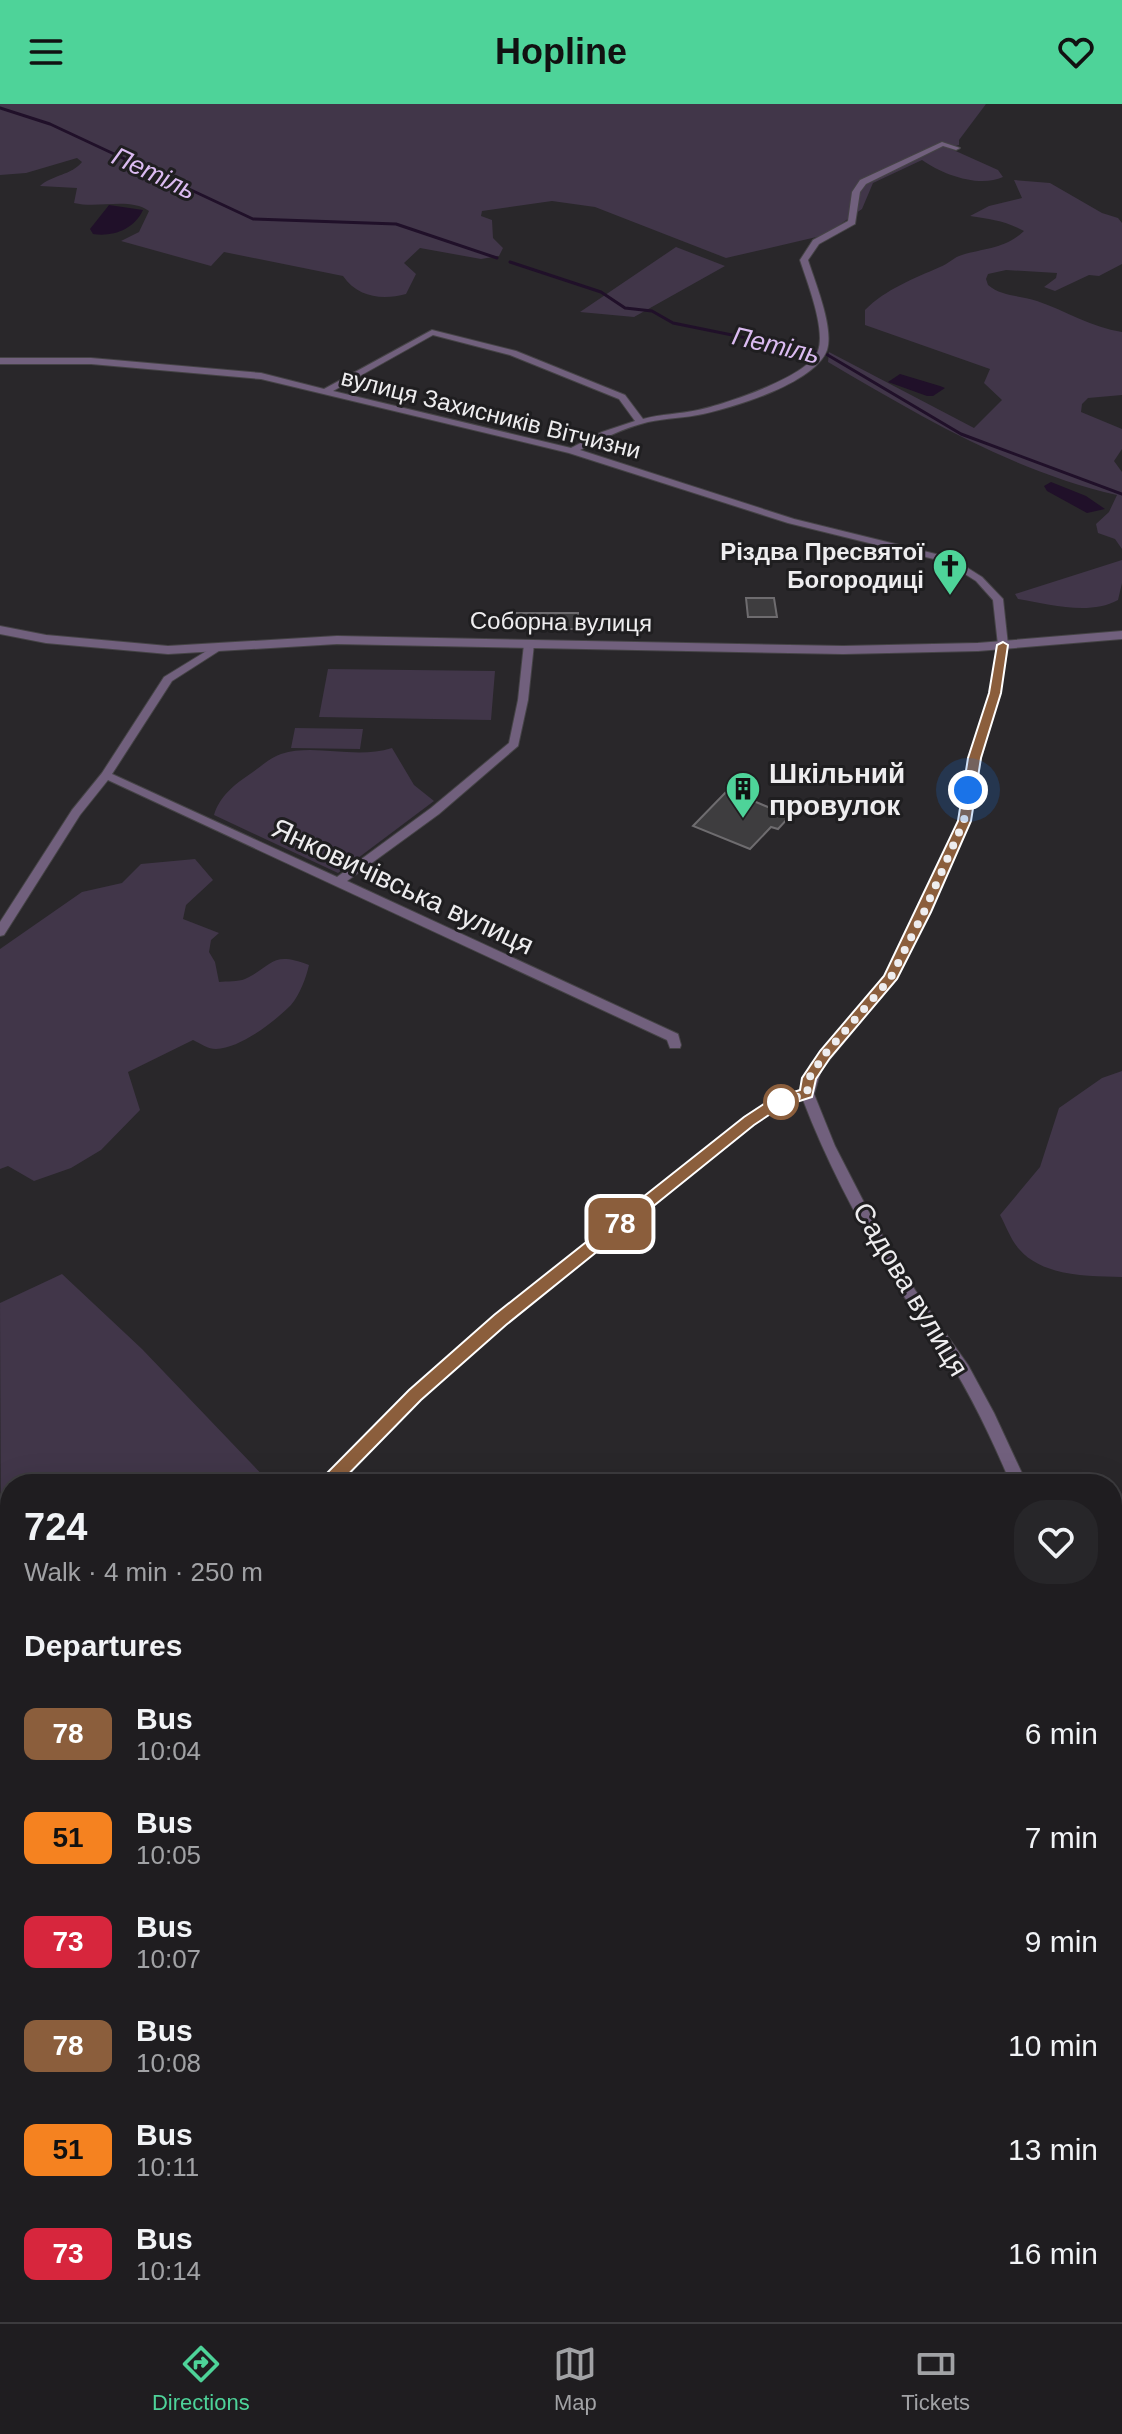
<!DOCTYPE html>
<meta charset="utf-8">
<style>
body{margin:0;font-family:Helvetica,sans-serif;background:#272629;color:#f1f3f6;height:100vh;display:flex;flex-direction:column;font-size:30px;white-space:nowrap}
*{box-sizing:border-box;margin:0}
p{font-size:26px;color:#a1a2a5}
.icon{flex:none;width:44px;height:44px;fill:none;stroke:currentColor;stroke-width:2;stroke-linecap:round;stroke-linejoin:round}
.map{position:relative;flex:1;overflow:hidden}
.sheet{position:absolute;left:0px;top:1370px;width:1122px;height:848px;display:flex;flex-direction:column;background:#1f1d20;border-radius:32px 32px 0 0;box-shadow:0 8px 32px #0002,0 0 0 2px #3c3b3e}
.sheet>*{flex:none}
.badge{padding:0 16px;border-radius:12px;font-size:28px;line-height:52px}
.you{position:absolute;width:40px;height:40px;margin:-20px;border:6px solid #fff;border-radius:50%;background:#1a73e8;box-shadow:0 0 0 12px #1a73e833}
.map>.badge{position:absolute;translate:-50% -50%;box-shadow:0 0 0 4px #fff}
h2{padding:0 24px;font-size:30px;line-height:72px}
.round{display:grid;place-items:center;flex:none;width:84px;height:84px;border-radius:32px;background:#272629}
.overview{display:flex;align-items:center;justify-content:space-between;height:136px;padding:0 24px}
h1{font-size:38px;font-weight:600;line-height:60px}
ul{padding:0;list-style:none}
li{display:flex;align-items:center;gap:24px;height:104px;padding:0 24px}
li div{flex:1}
li b{display:block;font-size:30px}
li em{font-style:normal}
li .badge{min-width:88px;font-weight:700;text-align:center}
header{display:flex;justify-content:space-between;align-items:center;height:104px;padding:0 24px;background:#4ed399;color:#111;font-size:36px;font-weight:600}
.tab-bar{display:flex;justify-content:space-around;align-items:center;height:112px;border-top:2px solid #3c3b3e;background:#1f1d20;font-size:22px;color:#a1a2a5}
.tab-bar a{display:grid;justify-items:center;gap:4px}
.tab-bar .current{color:#4ed399}
.map>svg:first-child{display:block}
</style>
<header><svg class="icon" aria-label="menu" viewBox="0 0 24 24"><path d="M4 6h16M4 12h16M4 18h16"/></svg>Hopline<svg class="icon" aria-label="heart" viewBox="0 0 24 24"><path d="M12 20l-8-8c-3-5 5-10 8-4 3-6 11-1 8 4z"/></svg></header>
<div class="map">
<svg width="1122" height="2218" viewBox="0 0 1122 2218">
<rect width="100%" height="100%" fill="#29272a"/>
<path fill="#413649" d="M 0,0 L 986,0 L 959,36 L 959,41 L 949,44 L 998,66 L 1003,73 C 980,84 943,71 922,56 L 873,79 L 862,105 L 825,131 L 726,154 L 595,103 L 552,97 L 482,107 L 481,112 L 492,116 L 493,134 L 503,144 L 499,152 L 481,155 L 420,144 L 404,159 L 416,170 L 406,190 C 383,196 358,194 343,172 L 224,148 L 211,162 L 121,137 L 139,128 L 149,107 C 129,93 98,105 74,99 L 77,84 L 40,82 C 52,71 72,71 82,58 L 77,54 L 26,69 L 0,71 Z
M 1014,76 L 1050,79 L 1102,109 L 1118,114 L 1122,119 L 1122,160 L 1099,172 L 1089,171 L 1055,187 L 1044,183 L 1056,174 L 1057,169 L 1006,166 L 988,170 L 986,175 L 988,181 C 1002,193 1020,191 1037,197 C 1066,207 1091,223 1122,228 L 1122,291 L 1088,294 L 1082,300 L 1081,308 L 1122,325 L 1122,345 L 1114,357 L 1122,368 L 1122,445 L 1115,435 L 1098,429 L 1096,420 L 1109,408 L 1117,391 C 1012,367 920,312 828,258 L 829,248 L 974,324 L 1002,296 L 984,279 L 990,265 L 865,221 L 865,206 C 886,185 913,175 940,163 C 948,160 954,153 962,151 C 985,144 1005,145 1024,127 C 1006,117 990,115 970,112 L 989,102 L 1022,94 Z
M 676,143 L 725,162 L 634,213 L 580,208 Z
M 1122,456 L 1122,479 L 1118,496 C 1089,512 1049,500 1018,495 L 1015,490 Z
M 328,565 L 495,567 L 491,616 L 319,613 Z
M 295,624 L 363,625 L 360,645 L 291,644 Z
M 392,644 L 414,681 L 434,697 L 338,769 L 214,711 C 219,693 235,680 250,670 C 259,664 271,653 281,650 C 316,639 354,656 392,644 Z
M 195,755 L 213,776 L 186,801 L 183,815 L 219,829 L 211,836 L 209,848 L 215,858 L 219,878 C 227,877 238,878 245,875 C 273,862 271,846 309,861 C 306,874 300,890 291,901 C 274,918 241,944 216,945 C 208,945 201,940 193,936 L 128,968 L 140,1006 L 101,1046 L 71,1064 L 34,1077 L 8,1062 L 0,1065 L 0,845 L 82,788 L 122,779 L 141,760 Z
M 1122,967 L 1122,1173 C 1089,1172 1043,1173 1019,1145 C 1011,1136 1006,1122 1000,1111 L 1040,1063 L 1059,1004 L 1102,974 Z
M 62,1170 L 142,1245 L 271,1380 L 10,1380 L 10,1703 L 2,1707 L 0,1199 Z
M 0,1780 L 10,1796 L 10,2008 L 0,2019 Z"/>
<path fill="#201029" d="M 109,101 L 143,106 C 134,126 112,133 93,130 L 90,125 Z
M 900,270 L 940,282 L 945,284 L 933,292 L 927,292 L 888,278 Z
M 1051,378 L 1086,392 L 1105,405 L 1087,409 L 1047,387 L 1044,382 Z"/>
<g fill="none" stroke-linecap="round" stroke-linejoin="round">
<path stroke="#201029" stroke-width="3" d="M 0,4 L 50,20 L 253,115 L 396,120 L 497,154
M 510,158 L 601,188 L 625,204 L 652,207 L 673,219 L 826,250 L 961,330 L 1122,390"/>
</g>
<path fill="#3e3d3f" stroke="#6e6c6f" stroke-width="2" d="M 746,494 L 774,494 L 777,513 L 748,513 Z
M 513,509 L 578,509 L 578,525 L 512,525 Z
M 728,686 L 763,701 L 790,712 L 778,725 L 771,723 L 750,745 L 693,722 Z"/>
<g fill="none" stroke-linecap="round" stroke-linejoin="round">
<defs>
<path id="minor" d="M 942,38 L 960,44 L 956,46 L 943,42 L 866,80 L 860,88 L 855,120 L 819,140 L 808,156 C 815,178 834,224 827,246 C 815,279 735,303 703,310 C 685,314 666,314 648,318 C 624,324 601,335 580,346 L 794,415 L 952,454 L 982,473 L 1003,495 L 1008,541 L 1000,589 L 981,654 L 970,717 L 930,808 L 896,875 L 821,966 L 814,990 L 835,1042 L 872,1114 L 915,1186 L 968,1261 L 994,1309 L 1027,1380 L 1011,1380 C 992,1335 971,1291 945,1250 C 932,1230 916,1211 903,1191 C 864,1129 829,1064 803,996 L 779,1003 L 754,1021 L 505,1220 L 420,1296 L 337,1380 L 319,1380 L 410,1286 L 495,1212 L 744,1013 L 770,996 L 801,987 L 810,961 L 885,873 L 918,808 L 958,717 L 969,654 L 990,589 L 998,541 L 993,496 L 976,477 L 946,458 L 788,419 L 569,349 L 261,275 L 91,260 L 0,260 L 0,254 L 91,254 L 261,269 L 324,285 L 432,226 L 516,247 L 625,291 L 643,315 C 661,310 680,310 698,306 C 725,300 808,273 818,247 C 826,225 807,178 800,156 L 813,136 L 848,117 L 852,88 L 860,76 ZM 433,231 L 510,251 L 619,295 L 635,317 L 602,328 L 571,344 L 333,287 Z
M 529,537 L 534,540 L 528,596 L 518,642 L 439,710 L 347,777 L 678,930 L 681,941 L 680,944 L 670,944 L 667,936 L 108,676 L 80,711 L 4,831 L 0,832 L 0,818 L 72,706 L 102,669 L 164,573 L 213,543 L 217,542 L 222,545 L 172,577 L 112,670 L 337,773 L 431,704 L 509,639 L 518,596 L 524,540 Z
M 1122,1514 L 1122,1530 L 1112,1533 L 1112,1517 Z
M 1112,1613 L 1118,1615 L 1122,1623 L 1122,1649 L 1116,1647 L 1112,1639 Z
M 10,2029 L 10,2052 L 0,2057 L 0,2034 Z"/>
<path id="tertiary" d="M 0,522 L 46,531 L 168,542 L 337,532 L 843,542 L 978,539 L 1122,527 L 1122,535 L 978,547 L 843,550 L 337,540 L 168,550 L 46,539 L 0,530 Z
M 0,1736 L 10,1742 L 10,1773 L 0,1767 Z
M 447,2208 L 484,2208 L 489,2218 L 452,2218 Z"/>
</defs>
<use href="#minor" stroke="#454346" stroke-width="2"/>
<use href="#tertiary" stroke="#454346" stroke-width="2"/>
<use href="#minor" fill="#71607d" fill-rule="evenodd"/>
<use href="#tertiary" fill="#71607d" fill-rule="evenodd"/>
</g>
<path fill="#8b5e3c" stroke="#fff" stroke-width="2" d="M 1003,538 L 1008,541 L 1001,589 L 981,654 L 971,717 L 931,808 L 897,875 L 830,954 L 816,975 L 812,993 L 781,1003 L 754,1021 L 506,1221 L 421,1296 L 334,1385 L 321,1385 L 319,1380 L 321,1375 L 409,1286 L 494,1211 L 744,1013 L 770,996 L 800,986 L 802,974 L 820,947 L 884,872 L 958,717 L 968,654 L 989,589 L 997,541 Z"/>
<g fill="none" stroke-linecap="round" stroke-linejoin="round">
<path stroke="#eeedef" stroke-width="8" stroke-dasharray="0 14.4" d="M 781,998 L 775,999 L 807,990 L 809,974 L 825,950 L 890,875 L 924,808 L 964,717 L 968,686"/>
</g>
<defs>
<symbol id="church-pin" viewBox="-11 -11 22 30"><path d="M0 17L-7.5 6A9.5 9.5 0 1 1 7.5 6Z" fill="#4ed399" stroke="#1f1e20"/><path d="M-1.2-6h2.4v3.5h3.3v2.4h-3.3V6h-2.4V-.1h-3.3v-2.4h3.3Z" fill="#111"/></symbol>
<symbol id="building-pin" viewBox="-11 -11 22 30"><path d="M0 17L-7.5 6A9.5 9.5 0 1 1 7.5 6Z" fill="#4ed399" stroke="#1f1e20"/><path d="M-4-6H4V6H1V3H-1V6H-4ZM-2.5-4.3h1.7v1.8h-1.7ZM.8-4.3h1.7v1.8H.8ZM-2.5-1h1.7V.8h-1.7ZM.8-1h1.7V.8H.8Z" fill="#111"/></symbol>
</defs>
<g fill-rule="evenodd">
<use href="#church-pin" x="930" y="442" width="40" height="54"/>
<use href="#building-pin" x="723" y="665" width="40" height="54"/>
</g>
<circle fill="#fff" stroke="#8b5e3c" stroke-width="4" cx="781" cy="998" r="16"/>
<g text-anchor="middle" stroke-width="6" stroke-linejoin="round" paint-order="stroke">
<g font-size="24" fill="#eeedef" stroke="#1f1e20">
<text transform="translate(491 310) rotate(14)" y="8">вулиця Захисників Вітчизни</text>
<text transform="translate(561 518) rotate(1)" y="8">Соборна вулиця</text>
</g>
<g font-size="24" font-weight="bold" fill="#eeedef" stroke="#1f1e20" text-anchor="end">
<text x="924" y="456">Різдва Пресвятої<tspan x="924" dy="28">Богородиці</tspan></text>
</g>
<g font-size="26" font-style="italic" fill="#dbbbf1" stroke="#1f1e20">
<text transform="translate(154 69) rotate(25)" y="9">Петіль</text>
<text transform="translate(776 241) rotate(13)" y="9">Петіль</text>
</g>
<g font-size="28" font-weight="bold" fill="#eeedef" stroke="#1f1e20" text-anchor="start">
<text x="769" y="679">Шкільний<tspan x="769" dy="32">провулок</tspan></text>
</g>
<g font-size="28" fill="#eeedef" stroke="#1f1e20">
<text transform="translate(403 782) rotate(25)" y="10">Янковичівська вулиця</text>
<text transform="translate(911 1185) rotate(59)" y="10">Садова вулиця</text>
</g>
</g>
</svg>
<div class="you" style="left:968px;top:686px"></div>
<b class="badge" style="left:620px;top:1120px;background:#8b5e3c;color:#fff">78</b>
<section class="sheet">
<div class="overview"><div><h1>724</h1><p>Walk · 4 min · 250 m</p></div><a class="round"><svg class="icon" aria-label="heart" viewBox="0 0 24 24"><path d="M12 20l-8-8c-3-5 5-10 8-4 3-6 11-1 8 4z"/></svg></a></div>
<h2>Departures</h2>
<ul>
<li><span class="badge" style="background:#8b5e3c;color:#fff">78</span><div><b>Bus</b><p>10:04</p></div><em>6 min</em></li>
<li><span class="badge" style="background:#f58220;color:#111">51</span><div><b>Bus</b><p>10:05</p></div><em>7 min</em></li>
<li><span class="badge" style="background:#d7263d;color:#fff">73</span><div><b>Bus</b><p>10:07</p></div><em>9 min</em></li>
<li><span class="badge" style="background:#8b5e3c;color:#fff">78</span><div><b>Bus</b><p>10:08</p></div><em>10 min</em></li>
<li><span class="badge" style="background:#f58220;color:#111">51</span><div><b>Bus</b><p>10:11</p></div><em>13 min</em></li>
<li><span class="badge" style="background:#d7263d;color:#fff">73</span><div><b>Bus</b><p>10:14</p></div><em>16 min</em></li>
</ul>
</section>
</div>
<nav class="tab-bar">
<a class="current"><svg class="icon" aria-label="directions" viewBox="0 0 24 24"><path d="M12 3l9 9-9 9-9-9zM9 14v-3h6M13 9l2 2-2 2"/></svg>Directions</a>
<a><svg class="icon" aria-label="map" viewBox="0 0 24 24"><path d="M3 6l6-2 6 2 6-2v14l-6 2-6-2-6 2zM9 4v14M15 6v14"/></svg>Map</a>
<a><svg class="icon" aria-label="tickets" viewBox="0 0 24 24"><path d="M3 7h18v10H3zM15 7v10"/></svg>Tickets</a>
</nav>
